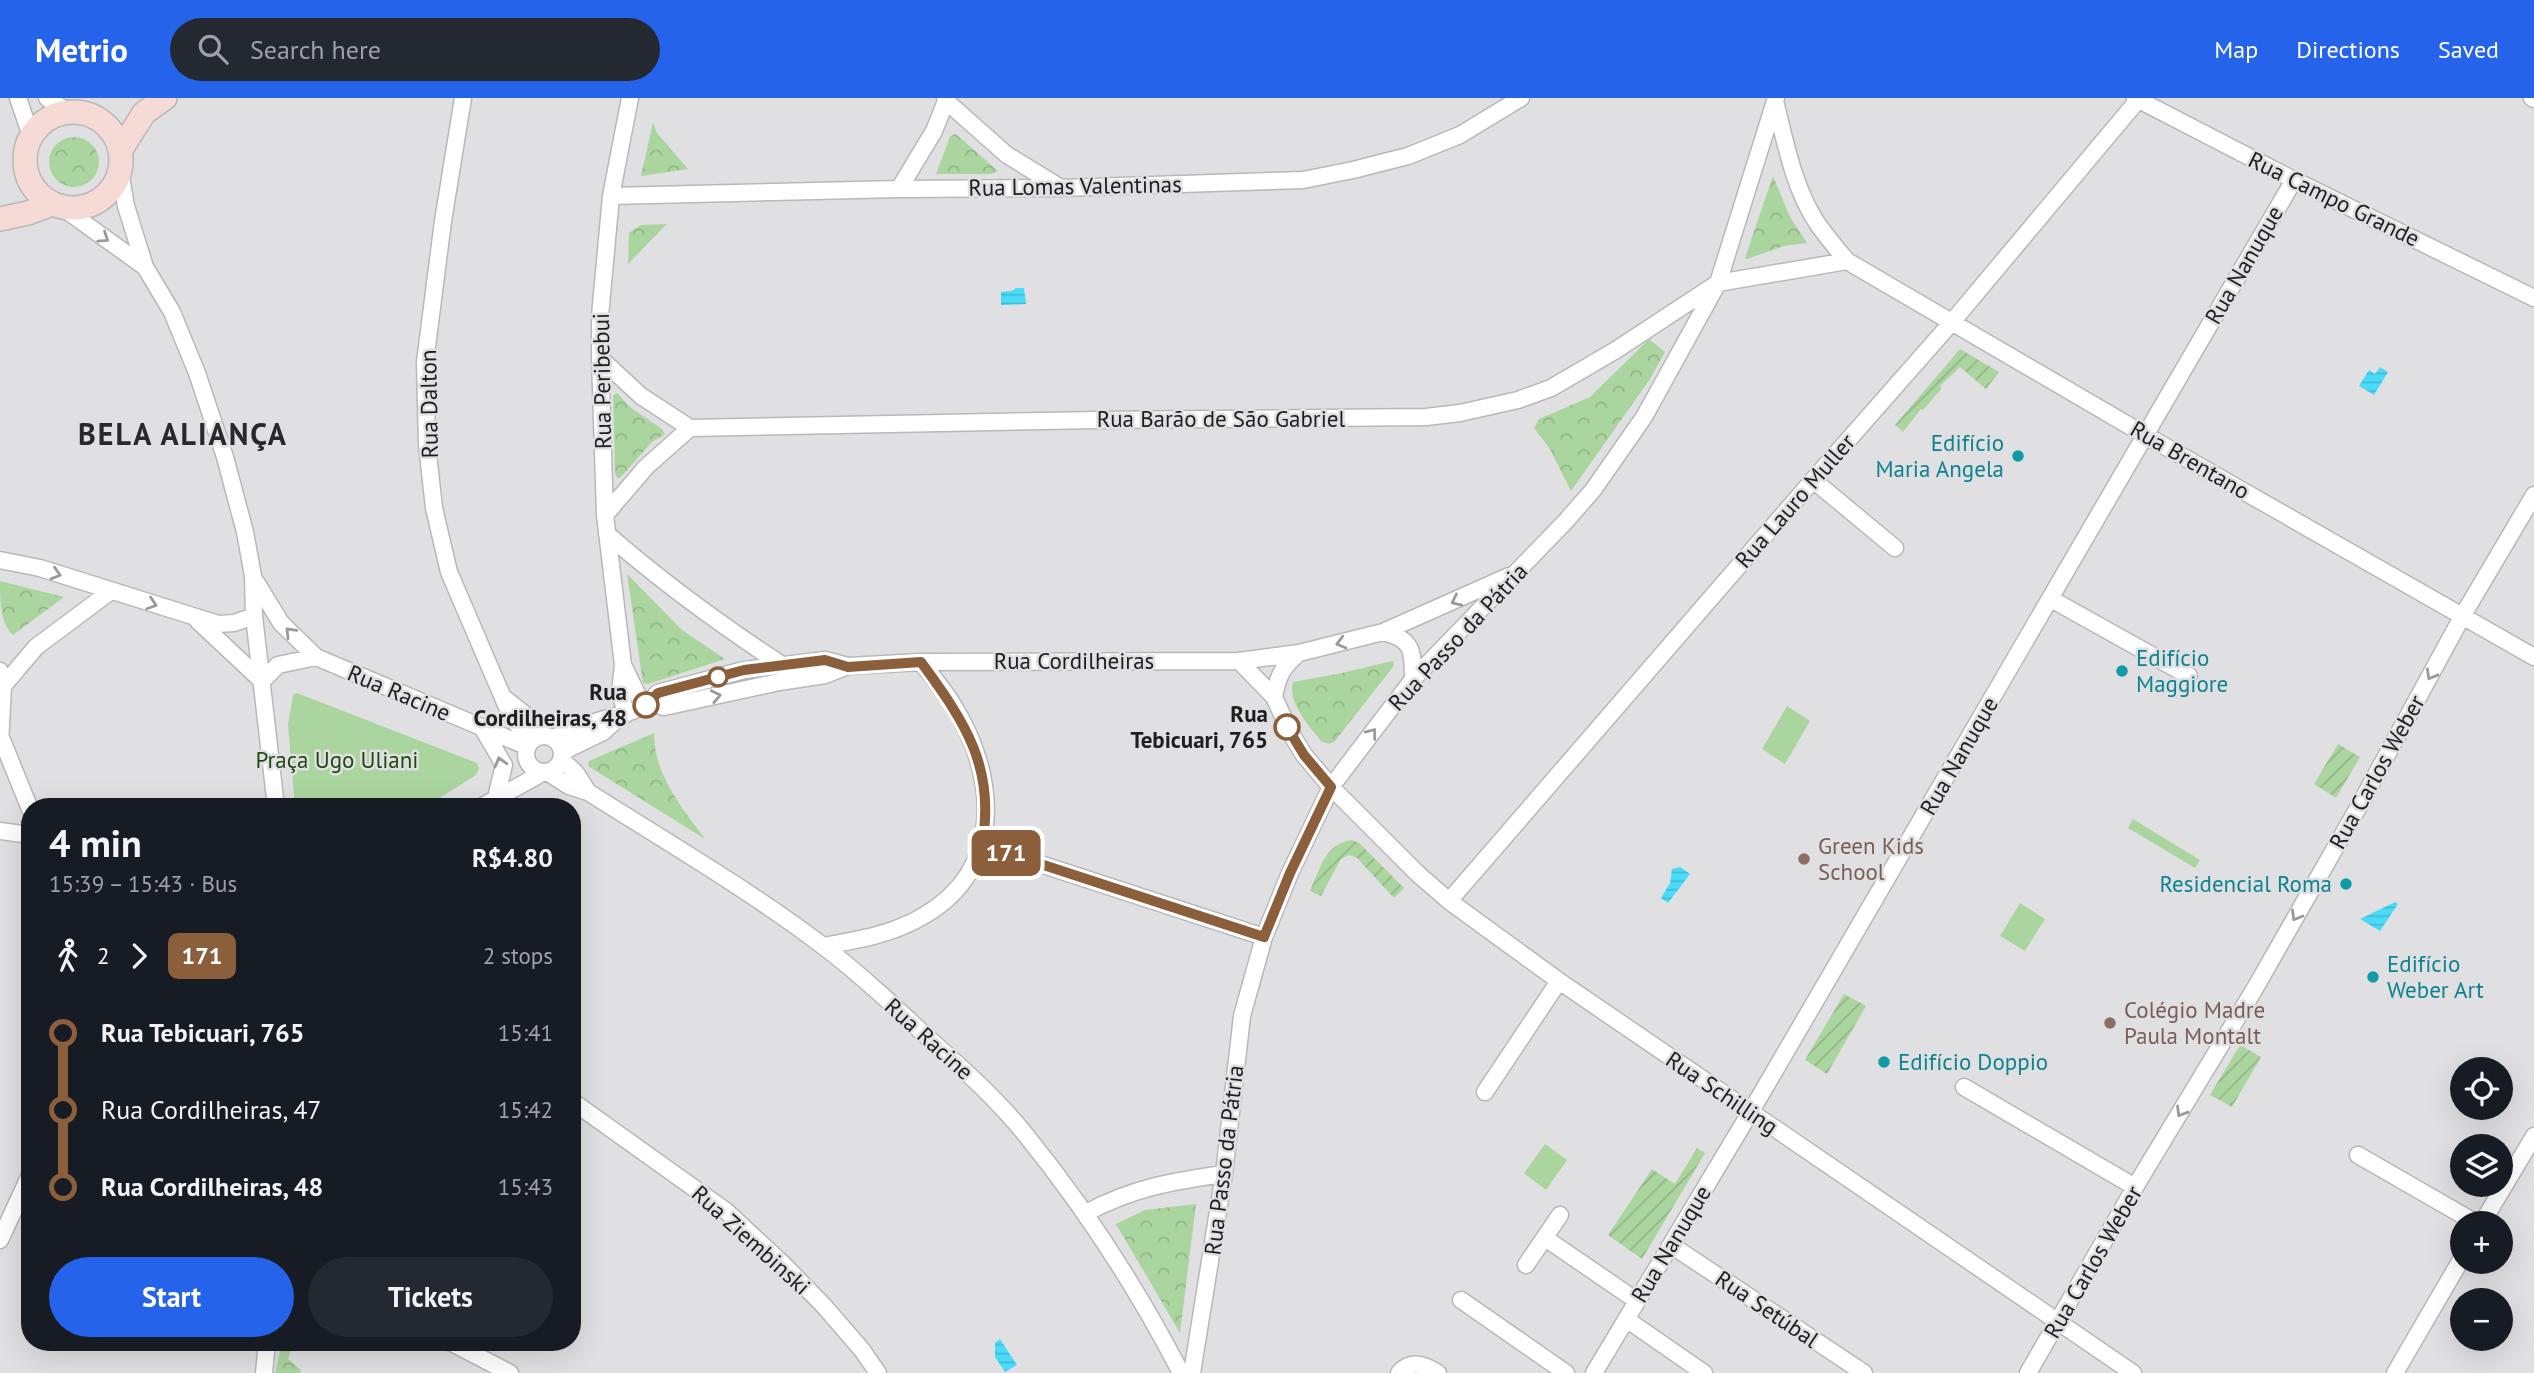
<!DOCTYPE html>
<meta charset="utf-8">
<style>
body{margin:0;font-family:"PT Sans",sans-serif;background:#242831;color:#f1f3f6;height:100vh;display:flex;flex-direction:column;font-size:26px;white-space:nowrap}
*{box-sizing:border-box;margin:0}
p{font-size:23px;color:#9ea1a6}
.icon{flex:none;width:38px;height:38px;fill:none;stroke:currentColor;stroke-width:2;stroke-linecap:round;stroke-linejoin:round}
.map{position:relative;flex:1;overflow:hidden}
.details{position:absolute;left:21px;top:700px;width:560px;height:553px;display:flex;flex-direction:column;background:#171b24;border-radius:28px;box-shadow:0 7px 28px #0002}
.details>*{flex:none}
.badge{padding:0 14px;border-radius:10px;font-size:24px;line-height:46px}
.controls{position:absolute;left:2450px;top:959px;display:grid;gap:14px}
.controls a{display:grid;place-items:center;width:63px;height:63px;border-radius:50%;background:#171b24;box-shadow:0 7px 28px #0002;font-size:35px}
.map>.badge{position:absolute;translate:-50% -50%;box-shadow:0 0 0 4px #fff}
.legs{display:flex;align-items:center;gap:10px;height:77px;padding:0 28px;font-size:23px}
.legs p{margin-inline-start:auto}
.headline{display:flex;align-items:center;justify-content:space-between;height:119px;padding:0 28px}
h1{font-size:38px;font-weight:800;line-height:52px}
.button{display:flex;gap:14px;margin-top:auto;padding:14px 28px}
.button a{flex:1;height:80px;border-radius:42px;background:#2563eb;color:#fff;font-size:28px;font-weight:800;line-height:80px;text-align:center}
.button a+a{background:#242831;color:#f1f3f6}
ul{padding:0 28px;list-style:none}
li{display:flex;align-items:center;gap:24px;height:77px;font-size:26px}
li i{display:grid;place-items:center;width:10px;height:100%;margin:0 9px;background:currentColor}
li i::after{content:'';width:18px;height:18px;margin:-9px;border:5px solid;border-radius:50%;background:#171b24}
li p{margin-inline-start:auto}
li:first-child i{background:linear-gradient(#0000 50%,currentColor 0)}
li:last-child i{background:linear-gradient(currentColor 50%,#0000 0)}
header{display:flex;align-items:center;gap:42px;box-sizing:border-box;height:98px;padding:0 35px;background:#2563eb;color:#fff}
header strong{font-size:33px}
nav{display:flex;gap:38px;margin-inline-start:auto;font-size:24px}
.search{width:490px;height:63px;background:#242831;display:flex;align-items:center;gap:18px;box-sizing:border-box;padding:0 24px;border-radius:38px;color:#9ea1a6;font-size:26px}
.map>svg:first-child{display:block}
</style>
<header>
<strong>Metrio</strong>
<div class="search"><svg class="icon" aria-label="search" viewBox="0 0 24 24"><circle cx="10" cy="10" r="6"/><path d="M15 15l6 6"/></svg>Search here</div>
<nav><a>Map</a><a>Directions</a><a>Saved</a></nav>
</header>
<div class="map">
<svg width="2534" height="1275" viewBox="0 0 2534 1275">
<defs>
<pattern id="park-crowns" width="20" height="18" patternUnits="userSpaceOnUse" patternTransform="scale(1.75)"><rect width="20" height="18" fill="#abd59f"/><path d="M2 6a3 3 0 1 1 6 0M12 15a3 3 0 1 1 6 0" fill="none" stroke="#93b688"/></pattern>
<pattern id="garden-furrows" width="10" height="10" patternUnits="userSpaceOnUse" patternTransform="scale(1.75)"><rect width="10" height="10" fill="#abd59f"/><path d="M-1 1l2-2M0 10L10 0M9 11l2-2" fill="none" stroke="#93b688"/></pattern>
<pattern id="water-rules" width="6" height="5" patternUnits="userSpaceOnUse" patternTransform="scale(1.75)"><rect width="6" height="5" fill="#4adbf8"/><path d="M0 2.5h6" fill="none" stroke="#40bcd4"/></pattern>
</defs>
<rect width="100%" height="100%" fill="#e0e0e3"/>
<path fill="#abd59f" d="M 297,595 L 477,665 L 479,671 L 476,677 L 425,709 L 295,709 L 288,627 L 293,597 Z
M 1787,608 L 1810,623 L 1785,666 L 1762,651 Z
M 2133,721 L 2200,762 L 2195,770 L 2128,730 Z
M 2020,805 L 2045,821 L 2025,853 L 2000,838 Z
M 1545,1046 L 1567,1062 L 1546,1092 L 1524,1075 Z"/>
<path fill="url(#park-crowns)" d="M 653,24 L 657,35 L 688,71 L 641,78 Z
M 954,36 L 957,37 L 998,73 L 991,76 L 936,76 L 950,39 Z
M49 64a25 25 0 1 1 50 0a25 25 0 1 1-50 0Z
M 1773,78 L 1790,119 L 1807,145 L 1784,148 L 1747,161 L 1745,160 Z
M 667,126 L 628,166 L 629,135 L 641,127 Z
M 1649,241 L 1665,254 L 1650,281 L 1571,393 L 1550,351 L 1534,330 L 1539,321 L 1590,299 Z
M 617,295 L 630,309 L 662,331 L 665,336 L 652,344 L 620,380 L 617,380 L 615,374 L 613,297 Z
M 627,476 L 682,532 L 725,561 L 648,586 L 643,585 Z
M 0,483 L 64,499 L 13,537 C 0,526 0,501 0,483 Z
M 1392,563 L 1394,564 L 1393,569 L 1335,643 L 1330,646 L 1322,644 C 1310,629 1287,604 1293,584 L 1342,575 Z
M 654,635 C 654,677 681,708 705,741 L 588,668 L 589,663 Z
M 1196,1106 L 1180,1235 L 1116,1126 L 1145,1112 Z
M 282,1244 L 319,1244 L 293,1246 L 288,1261 L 301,1272 L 300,1275 L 275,1275 Z"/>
<path fill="url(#garden-furrows)" d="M 1960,251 L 1999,274 L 1986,291 L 1960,269 L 1940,288 L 1942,290 L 1923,312 L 1921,311 L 1903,334 L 1895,327 Z
M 2338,646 L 2360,659 L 2336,700 L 2314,686 Z
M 1352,742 L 1359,745 L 1404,790 L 1394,800 L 1357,760 L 1349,757 L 1341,761 L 1321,798 L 1310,793 C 1320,771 1325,745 1352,742 Z
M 1844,896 L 1866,908 L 1827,976 L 1805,962 Z
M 2240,947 L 2261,959 L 2232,1009 L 2210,997 Z
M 1697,1050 L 1705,1055 L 1642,1161 L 1608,1137 L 1652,1071 L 1675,1086 Z"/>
<path fill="url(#water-rules)" d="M 1016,190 L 1024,190 L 1026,206 L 1001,207 L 1001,194 L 1012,193 Z
M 2380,269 L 2388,274 L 2374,297 L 2359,288 L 2369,272 L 2375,276 Z
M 1680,769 L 1690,776 L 1668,805 L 1661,800 L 1670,785 L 1672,771 Z
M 2395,804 L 2398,806 L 2380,833 L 2360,821 Z
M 1000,1241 L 1017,1267 L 1005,1274 L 995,1259 L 995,1245 Z"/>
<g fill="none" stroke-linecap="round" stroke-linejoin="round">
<defs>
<path id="street" d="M 18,0 L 31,38
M 47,0 L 68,14
M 463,0 L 443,123 L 425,264 L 427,347 L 434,410 L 449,474 L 510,616 L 529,644
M 2135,0 L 2294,82 L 2534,200
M 2532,0 L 2534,1
M 946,3 L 1007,57 L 1061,90
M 1776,7 C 1786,47 1794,90 1817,125 C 1826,138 1837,151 1847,163 L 2145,337 L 2534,559
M 120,73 L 126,108 L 145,169 L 172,214 L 197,275 L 225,359 L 245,434 L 253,478 L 254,518 L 276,709
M 899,91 L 934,33 L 946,3 L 945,0
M 611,98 L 899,91 L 1061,90 L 1303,82 L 1353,72 L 1408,58 L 1460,37 L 1521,0
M 63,110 L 145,169
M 600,260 L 641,298 L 690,330
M 1813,382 L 1895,450
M 605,417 L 646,369 L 690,330 L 1097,322 L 1426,319 L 1460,315 L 1518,302 L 1551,290 L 1616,252 L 1718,185 L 1847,163
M 607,436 C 662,484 721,527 782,567
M 0,462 L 40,470 L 218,526 L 234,525 L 254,518
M 256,484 L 281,525 L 316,559 L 526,648
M 2051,501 L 2189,578
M 198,523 L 262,583
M 1383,534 C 1413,541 1413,553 1413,581
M 1239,563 L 1274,599 L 1290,634 L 1304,657 L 1331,689 L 1418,776 L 1449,803 L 1559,883 L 2133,1275
M 623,567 L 643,608
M 0,573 L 3,588 L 0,647
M 262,583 L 278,567 L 316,559
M 3,588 L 36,549 L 111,493
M 1274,599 C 1278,578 1282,569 1299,555
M 504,600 L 527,618 L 543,637
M 649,605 L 664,609 L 779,584 L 825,577 L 848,568 L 921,564 L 1239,563 L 1299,555 L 1383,534 L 1509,478
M 626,616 L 620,594 L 623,567 L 605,417 L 600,260 L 600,218 L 611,98 L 630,0
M 483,631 L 504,667 L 496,700
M526 656a18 18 0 1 1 36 0a18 18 0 1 1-36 0Z
M 553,640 C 567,634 581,629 595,624 C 619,616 640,616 658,595 L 744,572 L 825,562 L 848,568
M 2,642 L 30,711
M 562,654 L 603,634 L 620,619
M 561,661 L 576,675 L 588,694
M 547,674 L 569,688 L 588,694 C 667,744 749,792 823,848 C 860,876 894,908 927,939 C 961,969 996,1000 1025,1036 C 1085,1110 1137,1190 1181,1275
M 481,709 L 544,674
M 0,733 L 30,737
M 982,747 L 1264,839
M 1449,803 L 1813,382 L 1952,224 L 2138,2
M 823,848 C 858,842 894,836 925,817 C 1005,770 997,677 953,607 C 944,592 932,578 921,564
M 1964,989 L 2135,1089
M 1485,994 L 1559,883
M 572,1003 L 726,1113 L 783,1166 L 824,1208 L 862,1252 L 878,1275
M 2358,1057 L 2476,1125
M 1086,1115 C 1132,1090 1173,1083 1224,1076
M 2482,1125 L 2534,1038
M 1545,1140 L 1637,1203
M 0,1142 L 30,1077
M 1671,1147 L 1864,1275
M 1526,1167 L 1560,1117
M 1461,1202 L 1566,1275
M 1626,1221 L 1704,1275
M 450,1244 L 510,1275
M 264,1275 L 267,1244
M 1192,1275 L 1224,1076 L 1242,918 L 1264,839 L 1290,775 L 1331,689 L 1413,581 L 1565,424 L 1593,392 L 1644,319 L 1718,185 L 1776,0
M 1399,1275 C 1411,1261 1425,1267 1438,1275
M 1594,1275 L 1760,998 L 2294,82
M 2028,1275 L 2138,1084 L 2254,892 L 2358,710 L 2463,517 L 2534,397
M 2395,1275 L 2462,1160"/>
<path id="secondary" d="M25 62a48 48 0 1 1 96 0a48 48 0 1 1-96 0Z
M 120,53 L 144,15 L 165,0
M 0,121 L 28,115 L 52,106"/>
</defs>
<use href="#street" stroke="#b8b8bb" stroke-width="19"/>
<use href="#secondary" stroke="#b8b8bb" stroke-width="26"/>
<use href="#street" stroke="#fff" stroke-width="16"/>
<use href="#secondary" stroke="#f6dad5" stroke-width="23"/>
</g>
<defs><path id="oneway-chevron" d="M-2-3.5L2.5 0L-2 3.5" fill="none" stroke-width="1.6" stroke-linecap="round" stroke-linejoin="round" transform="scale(1.75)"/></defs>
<g stroke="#9a9a9a">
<use href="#oneway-chevron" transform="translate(104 140) rotate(34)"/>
<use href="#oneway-chevron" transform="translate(56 476) rotate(17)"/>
<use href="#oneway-chevron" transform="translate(1456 503) rotate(155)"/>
<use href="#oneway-chevron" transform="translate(152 506) rotate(18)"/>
<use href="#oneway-chevron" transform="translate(290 534) rotate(-134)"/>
<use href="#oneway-chevron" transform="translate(1341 545) rotate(165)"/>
<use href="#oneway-chevron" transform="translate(2431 577) rotate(119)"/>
<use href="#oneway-chevron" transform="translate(716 598) rotate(-12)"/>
<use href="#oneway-chevron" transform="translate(1372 635) rotate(-53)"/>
<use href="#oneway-chevron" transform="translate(500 664) rotate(-106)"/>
<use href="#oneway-chevron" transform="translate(2296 818) rotate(120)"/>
<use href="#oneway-chevron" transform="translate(2181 1014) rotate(121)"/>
</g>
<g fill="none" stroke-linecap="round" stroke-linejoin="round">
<defs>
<path id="line-1" d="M 646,607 L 658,595 L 744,572 L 825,562 L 848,569 L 921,564 C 965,624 996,670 982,747 L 1264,839 L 1290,775 L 1331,689 L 1304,657 L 1287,629"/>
</defs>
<use href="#line-1" stroke="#fff" stroke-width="16"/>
<use href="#line-1" stroke="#8b5e3c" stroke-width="10"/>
</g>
<g fill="#0f9aa8" stroke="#e0e0e3" stroke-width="2.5">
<circle cx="2018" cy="358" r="7"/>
<circle cx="2122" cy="573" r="7"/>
<circle cx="2346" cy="786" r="7"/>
<circle cx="2373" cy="879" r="7"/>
<circle cx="1884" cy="964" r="7"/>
</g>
<g fill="#fff" stroke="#8b5e3c" stroke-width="3.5">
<circle cx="718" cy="579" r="9"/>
<circle cx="646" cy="607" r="12"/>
<circle cx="1287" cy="629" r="12"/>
</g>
<g fill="#8d6e63" stroke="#e0e0e3" stroke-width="2.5">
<circle cx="1804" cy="761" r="7"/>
<circle cx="2110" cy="925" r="7"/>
</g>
<g text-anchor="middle" stroke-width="5" stroke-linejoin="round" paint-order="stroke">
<g font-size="23" fill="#1e1e1f" stroke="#e0e0e3">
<text transform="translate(1075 88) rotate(-1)" y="8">Rua Lomas Valentinas</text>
<text transform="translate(2334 101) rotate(26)" y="8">Rua Campo Grande</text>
<text transform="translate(2244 167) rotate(-60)" y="8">Rua Nanuque</text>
<text transform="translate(602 283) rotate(-91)" y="8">Rua Peribebui</text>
<text transform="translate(429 306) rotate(-91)" y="8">Rua Dalton</text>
<text x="1221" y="329">Rua Barão de São Gabriel</text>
<text transform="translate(2190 362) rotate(30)" y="8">Rua Brentano</text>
<text transform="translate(1795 403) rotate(-49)" y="8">Rua Lauro Muller</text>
<text transform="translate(1458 539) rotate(-47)" y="8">Rua Passo da Pátria</text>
<text x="1074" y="571">Rua Cordilheiras</text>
<text transform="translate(399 595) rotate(23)" y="8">Rua Racine</text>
<text transform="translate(1959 658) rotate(-60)" y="8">Rua Nanuque</text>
<text transform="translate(2377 674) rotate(-61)" y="8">Rua Carlos Weber</text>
<text transform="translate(929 941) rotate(42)" y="8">Rua Racine</text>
<text transform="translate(1722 995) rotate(34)" y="8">Rua Schilling</text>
<text transform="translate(1224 1062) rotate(-83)" y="8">Rua Passo da Pátria</text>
<text transform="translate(751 1142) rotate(42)" y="8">Rua Ziembinski</text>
<text transform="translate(1671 1146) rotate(-59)" y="8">Rua Nanuque</text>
<text transform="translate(2093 1164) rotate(-60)" y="8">Rua Carlos Weber</text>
<text transform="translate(1767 1211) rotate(34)" y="8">Rua Setúbal</text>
</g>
<g font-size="23" fill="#0d838f" stroke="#e0e0e3" text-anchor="start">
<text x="2004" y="353" text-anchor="end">Edifício<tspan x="2004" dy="26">Maria Angela</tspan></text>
<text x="2136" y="568">Edifício<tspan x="2136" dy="26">Maggiore</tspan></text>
<text x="2332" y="794" text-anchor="end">Residencial Roma</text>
<text x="2387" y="874">Edifício<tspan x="2387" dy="26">Weber Art</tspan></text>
<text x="1898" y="972">Edifício Doppio</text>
</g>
<g font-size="23" font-weight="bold" fill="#1e1e1f" stroke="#e0e0e3" text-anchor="end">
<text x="627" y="602">Rua<tspan x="627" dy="26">Cordilheiras, 48</tspan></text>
<text x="1268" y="624">Rua<tspan x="1268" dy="26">Tebicuari, 765</tspan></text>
</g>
<g font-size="23" fill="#1f4812" stroke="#e0e0e3">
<text x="337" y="670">Praça Ugo Uliani</text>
</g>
<g font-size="23" fill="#785e54" stroke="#e0e0e3" text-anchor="start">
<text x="1818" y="756">Green Kids<tspan x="1818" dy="26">School</tspan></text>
<text x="2124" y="920">Colégio Madre<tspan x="2124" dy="26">Paula Montalt</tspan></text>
</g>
<g font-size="30" font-weight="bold" letter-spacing="2" fill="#29292b" stroke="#e0e0e3">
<text x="183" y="347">BELA ALIANÇA</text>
</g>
</g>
</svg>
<div class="controls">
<a><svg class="icon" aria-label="locate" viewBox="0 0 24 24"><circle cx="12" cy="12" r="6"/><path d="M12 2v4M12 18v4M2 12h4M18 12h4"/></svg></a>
<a><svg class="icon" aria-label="layers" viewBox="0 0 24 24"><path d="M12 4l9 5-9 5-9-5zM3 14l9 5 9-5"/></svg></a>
<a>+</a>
<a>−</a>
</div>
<b class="badge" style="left:1006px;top:755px;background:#8b5e3c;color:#fff">171</b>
<section class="details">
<div class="headline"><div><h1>4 min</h1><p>15:39 – 15:43 · Bus</p></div><b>R$4.80</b></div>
<div class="legs"><svg class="icon" aria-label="walk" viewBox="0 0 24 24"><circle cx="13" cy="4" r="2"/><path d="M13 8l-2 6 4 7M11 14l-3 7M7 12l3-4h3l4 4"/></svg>2<svg class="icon" aria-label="forward" viewBox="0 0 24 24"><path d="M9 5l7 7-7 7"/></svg><b class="badge" style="background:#8b5e3c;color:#fff">171</b><p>2 stops</p></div>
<ul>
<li><i style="color:#8b5e3c"></i><b>Rua Tebicuari, 765</b><p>15:41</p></li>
<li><i style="color:#8b5e3c"></i><span>Rua Cordilheiras, 47</span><p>15:42</p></li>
<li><i style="color:#8b5e3c"></i><b>Rua Cordilheiras, 48</b><p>15:43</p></li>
</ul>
<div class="button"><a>Start</a><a>Tickets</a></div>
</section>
</div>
